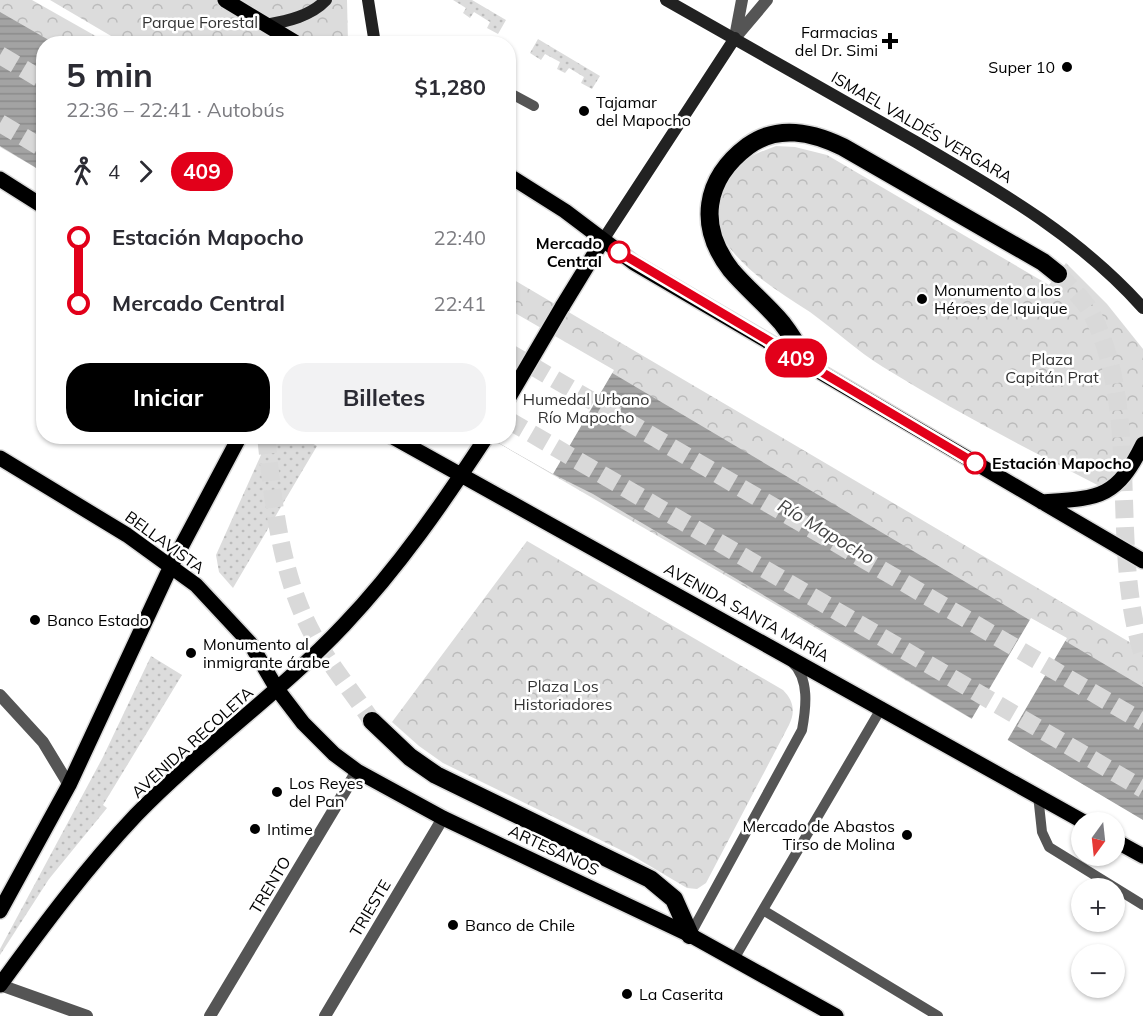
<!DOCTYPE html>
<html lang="es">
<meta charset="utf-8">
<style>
body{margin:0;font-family:Mulish,sans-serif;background:#f2f2f3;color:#2b2b33;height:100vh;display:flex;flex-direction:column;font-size:22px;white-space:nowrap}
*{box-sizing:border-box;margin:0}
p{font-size:20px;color:#7c7c81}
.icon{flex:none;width:33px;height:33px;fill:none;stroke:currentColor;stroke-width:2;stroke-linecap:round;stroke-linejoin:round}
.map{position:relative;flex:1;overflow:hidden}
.details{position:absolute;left:36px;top:36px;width:480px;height:408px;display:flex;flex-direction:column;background:#fff;border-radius:24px;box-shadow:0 2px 4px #0004}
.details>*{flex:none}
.badge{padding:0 12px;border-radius:20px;font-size:21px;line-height:39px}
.needle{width:39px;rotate:195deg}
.buttons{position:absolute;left:1071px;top:812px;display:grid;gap:12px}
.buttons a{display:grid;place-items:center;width:54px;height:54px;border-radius:50%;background:#fff;box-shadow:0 2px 4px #0004;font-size:30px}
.map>.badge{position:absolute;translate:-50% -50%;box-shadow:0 0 0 3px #fff}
.legs{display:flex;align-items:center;gap:9px;height:66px;padding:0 30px;font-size:20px}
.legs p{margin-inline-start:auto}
.overview{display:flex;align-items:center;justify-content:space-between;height:102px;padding:0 30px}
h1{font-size:33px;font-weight:700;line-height:45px}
.primary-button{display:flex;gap:12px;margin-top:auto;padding:12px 30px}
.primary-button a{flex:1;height:69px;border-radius:24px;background:#000;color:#fff;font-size:24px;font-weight:700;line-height:69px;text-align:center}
.primary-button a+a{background:#f2f2f3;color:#2b2b33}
ul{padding:0 30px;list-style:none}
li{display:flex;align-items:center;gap:21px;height:66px;font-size:22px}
li i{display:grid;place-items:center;width:9px;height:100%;margin:0 8px;background:currentColor}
li i::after{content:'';width:15px;height:15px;margin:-8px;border:4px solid;border-radius:50%;background:#fff}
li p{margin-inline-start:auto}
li:first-child i{background:linear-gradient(#0000 50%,currentColor 0)}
li:last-child i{background:linear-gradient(currentColor 50%,#0000 0)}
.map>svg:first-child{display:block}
</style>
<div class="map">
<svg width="1143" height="1016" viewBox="0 0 1143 1016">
<defs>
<pattern id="grass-dots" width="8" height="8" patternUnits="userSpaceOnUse" patternTransform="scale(1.5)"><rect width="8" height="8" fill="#dcdcdc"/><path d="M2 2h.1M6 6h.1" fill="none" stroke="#bbb" stroke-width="1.8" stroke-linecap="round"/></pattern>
<pattern id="park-crowns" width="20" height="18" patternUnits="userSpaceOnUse" patternTransform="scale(1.5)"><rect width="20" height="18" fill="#dcdcdc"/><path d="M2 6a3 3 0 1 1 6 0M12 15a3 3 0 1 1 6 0" fill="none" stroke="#bbb"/></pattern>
<pattern id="water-rules" width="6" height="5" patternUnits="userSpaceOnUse" patternTransform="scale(1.5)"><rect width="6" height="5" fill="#a3a3a3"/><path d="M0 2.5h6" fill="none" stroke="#8b8b8b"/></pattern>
</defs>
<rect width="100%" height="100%" fill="#fff"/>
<path fill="url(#grass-dots)" d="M 453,0 L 472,0 L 506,20 L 498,34 L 487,28 L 490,22 L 474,12 L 470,18 L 463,13 L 466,8 Z
M 538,39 L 600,76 L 592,89 L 581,83 L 584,77 L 569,68 L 565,73 L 557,69 L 560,62 L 545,54 L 541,60 L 530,53 Z
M 269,437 L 301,437 L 317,446 L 233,588 L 219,572 L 216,555 Z
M 151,656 L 182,675 L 103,805 L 107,808 L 49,879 L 0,955 L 0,949 L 103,757 Z"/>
<path fill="url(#park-crowns)" d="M 0,0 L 32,0 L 108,43 L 44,44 L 43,172 L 0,147 Z
M 50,0 L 347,0 L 348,43 L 123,43 Z
M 776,146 L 795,147 L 827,155 L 1049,285 L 1066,263 L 1107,304 L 1143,349 L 1143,437 L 1113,493 C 1035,453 957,413 883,367 C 857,351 835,330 810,312 C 780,292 748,274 727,244 C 709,218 722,176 747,159 C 756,153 766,150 776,146 Z
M 509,277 L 1143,650 L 1143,819 L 488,437 L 508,436 Z
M 527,541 L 783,690 C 793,700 796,711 789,725 L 706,883 L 697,889 L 687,888 L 633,856 L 443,763 L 419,746 L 392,722 Z"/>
<path fill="url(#water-rules)" d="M 0,12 L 54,43 L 44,44 L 43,172 L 0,146 Z
M 509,312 L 1143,687 L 1143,820 L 593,494 L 553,474 L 488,437 L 508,436 Z"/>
<path fill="#fff" d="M 508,309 L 614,370 L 553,474 L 488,437 L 508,436 Z
M 1031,618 L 1067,638 L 1007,741 L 971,720 Z"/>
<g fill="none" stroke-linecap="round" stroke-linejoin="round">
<path stroke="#d9d9d9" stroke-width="18" stroke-dasharray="18 9" stroke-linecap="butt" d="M 0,55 L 44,81
M 0,123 L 44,149
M 1058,274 C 1070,286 1082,298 1091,312 C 1143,414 1108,547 1143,655
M 508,352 L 1143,722
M 508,420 L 1143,789
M 266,436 C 273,501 280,571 310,629 C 327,662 351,690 372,721"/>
<defs>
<path id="primary" d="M 225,0 L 298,44
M 508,175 L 565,211 L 634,263 L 1143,561
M 0,179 L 44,207
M 562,307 L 603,240
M 391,436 L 1084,822
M 0,458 L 127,535 L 196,585 L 250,643 L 277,689 L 303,723 L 334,754 L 357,771 L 443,818 L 690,935 L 836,1016
M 1042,502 C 1099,498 1116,499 1143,444
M 1114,840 L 1143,856
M 0,911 L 69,785 L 171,566 L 240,436
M 0,985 C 43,926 86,868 136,815 C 202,747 280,693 344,625 C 399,567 443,503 487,436"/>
<path id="highway" d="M 809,365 C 801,351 792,336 782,323 C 766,304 747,289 731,270 C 697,226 704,179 748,146 C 778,124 812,132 843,147 L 1043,262 L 1058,274
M 372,721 L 410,757 L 436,775 L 650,879 L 674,899 L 690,935"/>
</defs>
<use href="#primary" stroke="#dbdbdb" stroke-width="18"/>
<use href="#highway" stroke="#dbdbdb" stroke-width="21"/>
<path stroke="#555" stroke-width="10" d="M 508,92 L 534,106
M 1038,795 L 1042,832 L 1049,847 L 1143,905
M 763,910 L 938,1016
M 690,935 L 802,730 C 806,708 810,679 792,662
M 734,959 L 882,707"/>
<path stroke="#555" stroke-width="12" d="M 735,37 L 742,0
M 735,38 L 767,0
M 0,695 L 43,742 L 69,785
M 0,985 L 87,1016
M 210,1016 L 357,771
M 325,1016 L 443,818"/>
<path stroke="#222" stroke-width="12" d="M 368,0 L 375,44
M 666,0 C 749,48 833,94 916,142 C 998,190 1079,236 1143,308
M 266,25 C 288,21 311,16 326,0
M 603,240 L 735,38"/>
<use href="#primary" stroke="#000" stroke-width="15"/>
<use href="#highway" stroke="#000" stroke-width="18"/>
<defs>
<path id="primary-bridge" d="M 508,399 L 562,307"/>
</defs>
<use href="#primary-bridge" stroke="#dbdbdb" stroke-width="18" stroke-linecap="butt"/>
<use href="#primary-bridge" stroke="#000" stroke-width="15"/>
</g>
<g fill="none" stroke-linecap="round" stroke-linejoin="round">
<defs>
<path id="line-1" d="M 619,252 L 975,463"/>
</defs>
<use href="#line-1" stroke="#fff" stroke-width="14"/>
<use href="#line-1" stroke="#e2001a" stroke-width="9"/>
</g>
<g fill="#000" stroke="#fff" stroke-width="2">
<path d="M887 32h6v6h6v6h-6v6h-6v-6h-6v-6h6z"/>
<circle cx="1067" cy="67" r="6"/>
<circle cx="584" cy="111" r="6"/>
<circle cx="922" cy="299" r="6"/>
<circle cx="35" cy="620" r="6"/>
<circle cx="191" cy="653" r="6"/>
<circle cx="277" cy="792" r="6"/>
<circle cx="255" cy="829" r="6"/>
<circle cx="907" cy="835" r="6"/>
<circle cx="453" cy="925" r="6"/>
<circle cx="627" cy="994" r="6"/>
</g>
<g fill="#fff" stroke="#e2001a" stroke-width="3">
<circle cx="619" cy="252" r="10"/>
<circle cx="975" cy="463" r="10"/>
</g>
<g text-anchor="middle" stroke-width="5" stroke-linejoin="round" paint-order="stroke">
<g font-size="16" fill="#333" stroke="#fff">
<text x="200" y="28">Parque Forestal</text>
<text x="1052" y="365">Plaza<tspan x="1052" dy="18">Capitán Prat</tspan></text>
<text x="586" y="405">Humedal Urbano<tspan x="586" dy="18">Río Mapocho</tspan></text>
<text x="563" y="692">Plaza Los<tspan x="563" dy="18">Historiadores</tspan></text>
</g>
<g font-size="16" fill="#000" stroke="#fff" text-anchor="start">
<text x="878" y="38" text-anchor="end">Farmacias<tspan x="878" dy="18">del Dr. Simi</tspan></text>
<text x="1055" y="73" text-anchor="end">Super 10</text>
<text x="596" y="108">Tajamar<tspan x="596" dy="18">del Mapocho</tspan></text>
<text x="934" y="296">Monumento a los<tspan x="934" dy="18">Héroes de Iquique</tspan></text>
<text x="47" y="626">Banco Estado</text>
<text x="203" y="650">Monumento al<tspan x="203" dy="18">inmigrante árabe</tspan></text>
<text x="289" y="789">Los Reyes<tspan x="289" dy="18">del Pan</tspan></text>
<text x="895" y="832" text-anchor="end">Mercado de Abastos<tspan x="895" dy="18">Tirso de Molina</tspan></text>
<text x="267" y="835">Intime</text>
<text x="465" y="931">Banco de Chile</text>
<text x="639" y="1000">La Caserita</text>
</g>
<g font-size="16" fill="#000" stroke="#fff">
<text transform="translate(922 127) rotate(30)" y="6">ISMAEL VALDÉS VERGARA</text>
<text transform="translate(165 542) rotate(36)" y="6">BELLAVISTA</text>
<text transform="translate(747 612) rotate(29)" y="6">AVENIDA SANTA MARÍA</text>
<text transform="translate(192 742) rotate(-42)" y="6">AVENIDA RECOLETA</text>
<text transform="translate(554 850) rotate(25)" y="6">ARTESANOS</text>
<text transform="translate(270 885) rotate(-59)" y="6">TRENTO</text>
<text transform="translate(370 908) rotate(-59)" y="6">TRIESTE</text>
</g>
<g font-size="16" font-weight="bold" fill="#000" stroke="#fff" text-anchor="end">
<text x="602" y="249">Mercado<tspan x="602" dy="18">Central</tspan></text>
<text x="992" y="469" text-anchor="start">Estación Mapocho</text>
</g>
<g font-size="18" font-style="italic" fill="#444" stroke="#fff">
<text transform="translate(826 532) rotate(31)" y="6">Río Mapocho</text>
</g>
</g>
</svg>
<div class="buttons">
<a><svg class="needle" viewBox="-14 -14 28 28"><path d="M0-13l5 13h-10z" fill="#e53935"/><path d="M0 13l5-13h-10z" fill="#7c7c81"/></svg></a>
<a>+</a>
<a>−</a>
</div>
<b class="badge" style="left:796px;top:358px;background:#e2001a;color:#fff">409</b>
<section class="details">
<div class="overview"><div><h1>5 min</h1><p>22:36 – 22:41 · Autobús</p></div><b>$1,280</b></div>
<div class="legs"><svg class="icon" aria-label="walk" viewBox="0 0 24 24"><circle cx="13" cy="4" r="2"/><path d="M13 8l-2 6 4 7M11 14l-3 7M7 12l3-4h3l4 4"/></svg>4<svg class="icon" aria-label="forward" viewBox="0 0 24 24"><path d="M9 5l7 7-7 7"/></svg><b class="badge" style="background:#e2001a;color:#fff">409</b></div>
<ul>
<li><i style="color:#e2001a"></i><b>Estación Mapocho</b><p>22:40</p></li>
<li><i style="color:#e2001a"></i><b>Mercado Central</b><p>22:41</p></li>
</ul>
<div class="primary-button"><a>Iniciar</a><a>Billetes</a></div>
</section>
</div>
